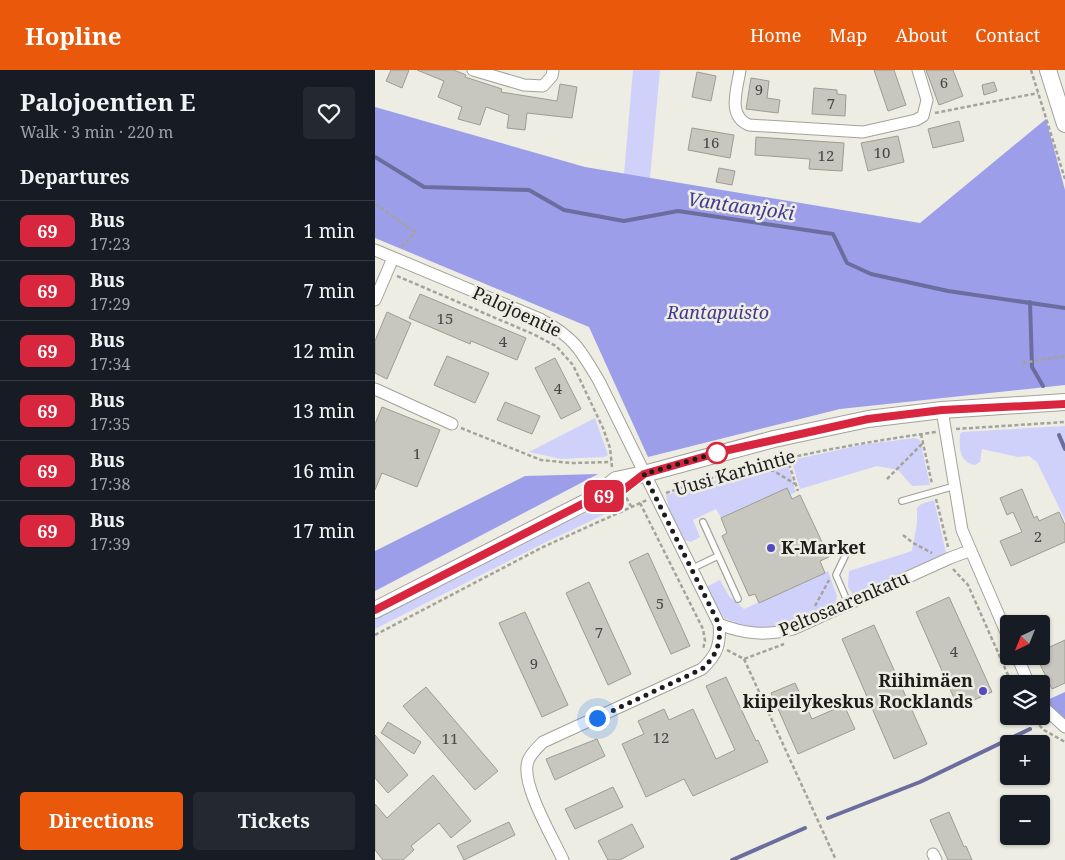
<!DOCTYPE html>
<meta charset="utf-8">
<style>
body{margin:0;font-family:"Noto Serif",serif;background:#242831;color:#f1f3f6;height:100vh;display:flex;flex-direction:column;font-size:19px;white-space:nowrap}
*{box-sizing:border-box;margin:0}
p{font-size:16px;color:#9ea1a6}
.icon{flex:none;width:28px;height:28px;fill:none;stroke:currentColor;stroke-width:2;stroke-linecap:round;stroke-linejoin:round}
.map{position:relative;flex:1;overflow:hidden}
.drawer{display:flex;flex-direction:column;background:#171b24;width:375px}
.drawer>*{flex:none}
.badge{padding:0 10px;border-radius:8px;font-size:18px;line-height:32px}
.needle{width:32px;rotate:223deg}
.tools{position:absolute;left:625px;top:545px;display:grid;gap:10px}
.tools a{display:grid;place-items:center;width:50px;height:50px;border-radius:5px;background:#171b24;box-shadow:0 1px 4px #0004;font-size:25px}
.you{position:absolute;width:25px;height:25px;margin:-12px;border:4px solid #fff;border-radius:50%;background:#1a73e8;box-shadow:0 0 0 8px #1a73e833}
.map>.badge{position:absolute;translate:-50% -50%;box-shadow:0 0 0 2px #fff}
h2{padding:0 20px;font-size:19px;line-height:45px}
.round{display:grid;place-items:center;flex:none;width:52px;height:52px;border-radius:5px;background:#242831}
.overview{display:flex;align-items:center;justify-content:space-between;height:85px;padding:0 20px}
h1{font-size:24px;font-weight:700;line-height:38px}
.action{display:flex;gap:10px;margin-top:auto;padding:10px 20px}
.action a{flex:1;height:58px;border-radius:5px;background:#ea580c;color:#fff;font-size:20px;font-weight:700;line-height:58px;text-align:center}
.action a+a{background:#242831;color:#f1f3f6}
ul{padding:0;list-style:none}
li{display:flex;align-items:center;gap:15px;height:60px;padding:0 20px;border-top:1px solid #363941}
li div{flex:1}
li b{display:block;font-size:19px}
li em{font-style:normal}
li .badge{min-width:55px;font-weight:700;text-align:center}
header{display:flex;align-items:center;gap:30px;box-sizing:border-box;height:70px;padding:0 25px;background:#ea580c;color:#fff}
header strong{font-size:24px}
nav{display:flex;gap:28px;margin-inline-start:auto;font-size:18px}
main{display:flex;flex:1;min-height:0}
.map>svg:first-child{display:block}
</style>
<header>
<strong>Hopline</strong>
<nav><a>Home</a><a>Map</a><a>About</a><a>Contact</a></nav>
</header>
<main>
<section class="drawer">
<div class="overview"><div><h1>Palojoentien E</h1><p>Walk · 3 min · 220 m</p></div><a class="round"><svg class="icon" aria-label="heart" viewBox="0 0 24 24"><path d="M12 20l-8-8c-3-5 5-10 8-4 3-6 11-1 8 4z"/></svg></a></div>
<h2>Departures</h2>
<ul>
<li><span class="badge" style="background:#d7263d;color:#fff">69</span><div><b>Bus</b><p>17:23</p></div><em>1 min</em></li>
<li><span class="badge" style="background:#d7263d;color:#fff">69</span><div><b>Bus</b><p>17:29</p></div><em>7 min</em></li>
<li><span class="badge" style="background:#d7263d;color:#fff">69</span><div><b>Bus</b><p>17:34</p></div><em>12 min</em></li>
<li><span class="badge" style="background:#d7263d;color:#fff">69</span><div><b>Bus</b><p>17:35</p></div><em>13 min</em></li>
<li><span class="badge" style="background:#d7263d;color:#fff">69</span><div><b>Bus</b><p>17:38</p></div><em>16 min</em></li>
<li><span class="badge" style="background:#d7263d;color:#fff">69</span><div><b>Bus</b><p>17:39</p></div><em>17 min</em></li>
</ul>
<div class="action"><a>Directions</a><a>Tickets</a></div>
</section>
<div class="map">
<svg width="690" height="790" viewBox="0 0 690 790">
<rect width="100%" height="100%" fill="#edede4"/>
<path fill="#cfd1fa" d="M 258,0 L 285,0 L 275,108 L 249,104 Z
M 220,348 L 233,385 L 229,387 L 186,389 L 154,382 Z
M 690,356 L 690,450 L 662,392 L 654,386 L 643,387 L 607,379 L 605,392 L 600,395 C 584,392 584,378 585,364 L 587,362 Z
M 539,368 L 544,369 L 546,374 L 555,415 L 537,416 L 523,400 L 502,396 L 425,419 L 418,396 L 422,389 L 486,375 Z
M 407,392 L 413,395 L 421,422 L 415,425 L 412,418 L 346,448 L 341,439 L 318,450 L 325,467 L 316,472 L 309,470 L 294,440 L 291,425 Z
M 244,428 L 246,435 L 243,438 L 169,473 L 0,559 L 0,547 L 166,463 Z
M 559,430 L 571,483 L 478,525 L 473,517 L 474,501 L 537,481 L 542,453 L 542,438 L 546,434 Z
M 453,501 L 462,526 L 461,532 C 419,552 396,569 349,548 L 331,517 L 345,510 L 354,526 L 369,539 Z"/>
<path fill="#9d9ee9" d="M 0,37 L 210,97 L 545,153 L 671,49 L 690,120 L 690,315 L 465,339 L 273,387 L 214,257 L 0,168 Z
M 223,404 L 0,521 L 0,481 L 150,406 Z
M 690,622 L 690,649 L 670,631 Z"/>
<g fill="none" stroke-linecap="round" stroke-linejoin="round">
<path stroke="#6c6d9f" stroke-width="4" d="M 0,87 L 49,117 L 154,120 L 189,140 L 249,151 L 303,141 L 458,164 L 472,193 L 496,204 L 573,221 L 690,238
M 655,232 L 657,297 L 668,316
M 684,365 L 690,379
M 453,748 L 545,712 L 655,659
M 357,790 L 430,758"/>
</g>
<path fill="#c8c7bf" stroke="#9c9c93" d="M 16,0 L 34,0 L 27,18 L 11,11 Z
M 42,0 L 79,0 L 91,5 L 90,7 L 127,19 L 126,22 L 182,31 L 185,14 L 202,17 L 197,48 L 152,43 L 150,60 L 132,58 L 134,45 L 111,37 L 105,55 L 83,49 L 87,37 L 63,27 L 69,11 Z
M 499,0 L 519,0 L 531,35 L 513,41 Z
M 551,0 L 578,0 L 588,26 L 564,35 Z
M 322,2 L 341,6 L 336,31 L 317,27 Z
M 376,8 L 394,11 L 392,28 L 405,30 L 403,43 L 371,39 Z
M 619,12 L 622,21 L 609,25 L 607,15 Z
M 439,18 L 462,20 L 462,24 L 471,25 L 470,46 L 437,44 Z
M 584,51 L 589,71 L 558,78 L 553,59 Z
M 317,58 L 359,65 L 355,88 L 313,80 Z
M 523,66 L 529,92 L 493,101 L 486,73 Z
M 381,67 L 469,73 L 467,101 L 434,99 L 435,89 L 380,85 Z
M 344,98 L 360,101 L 357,115 L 341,112 Z
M 45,224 L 151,268 L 142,290 L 96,271 L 95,274 L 34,248 Z
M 12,242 L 36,253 L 12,309 L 0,303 L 0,271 Z
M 72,286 L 114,303 L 100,333 L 59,315 Z
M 180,288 L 206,339 L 186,349 L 160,298 Z
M 130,332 L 165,346 L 157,364 L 122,350 Z
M 7,337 L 65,360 L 42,417 L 7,403 L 0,420 L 0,354 Z
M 412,418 L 417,429 L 425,425 L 454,487 L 445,491 L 450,503 L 384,533 L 380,524 L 374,526 L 347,466 L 352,463 L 346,448 Z
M 647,419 L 659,448 L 662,446 L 664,451 L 684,442 L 690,455 L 690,472 L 636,496 L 625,471 L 647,462 L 638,442 L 632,445 L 625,428 Z
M 273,483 L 315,576 L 296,584 L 254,492 Z
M 214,512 L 256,604 L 233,615 L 191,523 Z
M 574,527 L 617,622 L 583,637 L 541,542 Z
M 150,542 L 193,635 L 167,647 L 124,553 Z
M 499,555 L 552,674 L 519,689 L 467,569 Z
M 690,570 L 690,613 L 677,619 L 661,586 L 666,586 L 666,581 Z
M 351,607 L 381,671 L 383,670 L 393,692 L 318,726 L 309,709 L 271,727 L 247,674 L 269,664 L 263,651 L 289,639 L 294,650 L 318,639 L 341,689 L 360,680 L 331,616 Z
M 420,613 L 437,649 L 469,635 L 480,659 L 423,684 L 396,623 Z
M 51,617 L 123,701 L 100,720 L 28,636 Z
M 13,652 L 46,672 L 39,684 L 6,663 Z
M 0,665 L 33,705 L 13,723 L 0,708 Z
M 222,669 L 230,686 L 180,710 L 171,689 Z
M 58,705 L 96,751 L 76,768 L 64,753 L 36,776 L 39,780 L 28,790 L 8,790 L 0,780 L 0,734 L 12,748 Z
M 238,717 L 248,737 L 200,759 L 190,739 Z
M 574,742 L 589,777 L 591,776 L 597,790 L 573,790 L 555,750 Z
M 134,752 L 140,765 L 89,790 L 82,776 Z
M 257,754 L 269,777 L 245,790 L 233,790 L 223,771 Z"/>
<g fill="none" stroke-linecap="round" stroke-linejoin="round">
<defs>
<path id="lane" d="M 527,431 L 580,416
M 328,452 L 363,529
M 471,484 L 461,505 L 473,533
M 316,499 L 343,486"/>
<path id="street" d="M 98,0 L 149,15 L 168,16 L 177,6 L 178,0
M 365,0 C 362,20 352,46 374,55 L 488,62 L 541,50 L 548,46 L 552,30 L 543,0
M 0,180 L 165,249 C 199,267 205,279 224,311 L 344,554 C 346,574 342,585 327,599 L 168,672 C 162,678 156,683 153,691 C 145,713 178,768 188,790
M 0,230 L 18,188
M 0,319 L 77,354
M 567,340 L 587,460 L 634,569
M 344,554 C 369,564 391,566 418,559 L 575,488 L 594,481
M 642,586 L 654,614
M 666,635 L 690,657
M 558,784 L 561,790"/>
<path id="secondary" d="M 673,0 L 690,54
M 0,540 L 219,428 L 241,410 L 269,404 L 399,369 L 493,349 L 567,340 L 690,332"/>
</defs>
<use href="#lane" stroke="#a3a29a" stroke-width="8"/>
<use href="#street" stroke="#a3a29a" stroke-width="13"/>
<use href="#secondary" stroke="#a3a29a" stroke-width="18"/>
<path stroke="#a3a39c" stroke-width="2.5" stroke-dasharray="4 2.5" stroke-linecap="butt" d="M 656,0 L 690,109
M 560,43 L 663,23
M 0,134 L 40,162 L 25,179
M 22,206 L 158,264 L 181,276 L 198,295 L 228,358 L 235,378 L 237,397
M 647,293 L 690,286
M 86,358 L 166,390 L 196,393 L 236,392
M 581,359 L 690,352
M 546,364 L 557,414
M 412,388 L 423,421
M 376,398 L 399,401 L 420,414
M 512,409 L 548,373
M 248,422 L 256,436
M 291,423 C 378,392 469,375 561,362
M 561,429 L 573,477
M 265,433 L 328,559 L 330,571 L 328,579
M 528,465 L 538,473 L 557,483
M 578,499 L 593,515 L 637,614
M 440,536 L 454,510
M 0,565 L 168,477 L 272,430
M 352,580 L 369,589 L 409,574
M 369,589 L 461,790
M 655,646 L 669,660 L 690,672"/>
<use href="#lane" stroke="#fff" stroke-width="5.5"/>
<use href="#street" stroke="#fff" stroke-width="11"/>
<use href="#secondary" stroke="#fff" stroke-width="16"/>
</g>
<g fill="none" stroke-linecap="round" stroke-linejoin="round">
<defs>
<path id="line" d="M 0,540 L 219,428 L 247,421 L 269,404 L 349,381 L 493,349 L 567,340 L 690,334"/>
</defs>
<use href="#line" stroke="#fff" stroke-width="11"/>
<use href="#line" stroke="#d7263d" stroke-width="8"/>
<path stroke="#1d1d1a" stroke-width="5" stroke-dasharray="0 9" d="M 222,648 L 327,599 C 342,585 346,574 344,554 L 269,404 L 349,381 L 342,383"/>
</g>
<circle fill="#fff" stroke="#d7263d" stroke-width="2.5" cx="342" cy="383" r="10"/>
<g fill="#5648c0" stroke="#edede4" stroke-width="2">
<circle cx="396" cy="478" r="5"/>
<circle cx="608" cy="621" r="5"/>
</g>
<g text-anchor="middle" stroke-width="5" stroke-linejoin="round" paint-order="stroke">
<g font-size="15" fill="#484843">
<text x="569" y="18">6</text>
<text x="384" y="25">9</text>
<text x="456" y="39">7</text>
<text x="336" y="78">16</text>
<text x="507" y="88">10</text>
<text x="451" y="91">12</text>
<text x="70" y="254">15</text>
<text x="128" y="277">4</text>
<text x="183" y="324">4</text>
<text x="42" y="389">1</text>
<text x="663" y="472">2</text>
<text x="285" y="539">5</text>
<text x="224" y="568">7</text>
<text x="579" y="587">4</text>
<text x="159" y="599">9</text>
<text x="286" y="673">12</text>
<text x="75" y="674">11</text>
</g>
<g font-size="18" fill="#1d1d1a" stroke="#edede4">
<text transform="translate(142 242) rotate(25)" y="6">Palojoentie</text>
<text transform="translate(360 403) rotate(-16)" y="6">Uusi Karhintie</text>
<text transform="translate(469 534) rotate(-23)" y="6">Peltosaarenkatu</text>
</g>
<g font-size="18" font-style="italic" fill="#41398f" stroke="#edede4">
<text x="343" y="249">Rantapuisto</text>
</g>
<g font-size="18" font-weight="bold" fill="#1d1d1a" stroke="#edede4" text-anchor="start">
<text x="406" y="484">K-Market</text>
<text x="598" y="617" text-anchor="end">Riihimäen<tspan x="598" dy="21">kiipeilykeskus Rocklands</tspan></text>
</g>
<g font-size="19" font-style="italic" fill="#433a91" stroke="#edede4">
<text transform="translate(366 136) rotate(8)" y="7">Vantaanjoki</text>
</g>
</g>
</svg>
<div class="tools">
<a><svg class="needle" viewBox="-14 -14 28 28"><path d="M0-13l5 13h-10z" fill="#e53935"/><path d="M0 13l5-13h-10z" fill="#9ea1a6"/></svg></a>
<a><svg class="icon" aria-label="layers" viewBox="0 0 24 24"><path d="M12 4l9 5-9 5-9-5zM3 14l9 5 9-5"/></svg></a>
<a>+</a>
<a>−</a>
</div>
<div class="you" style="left:222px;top:648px"></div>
<b class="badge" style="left:229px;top:426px;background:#d7263d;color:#fff">69</b>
</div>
</main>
